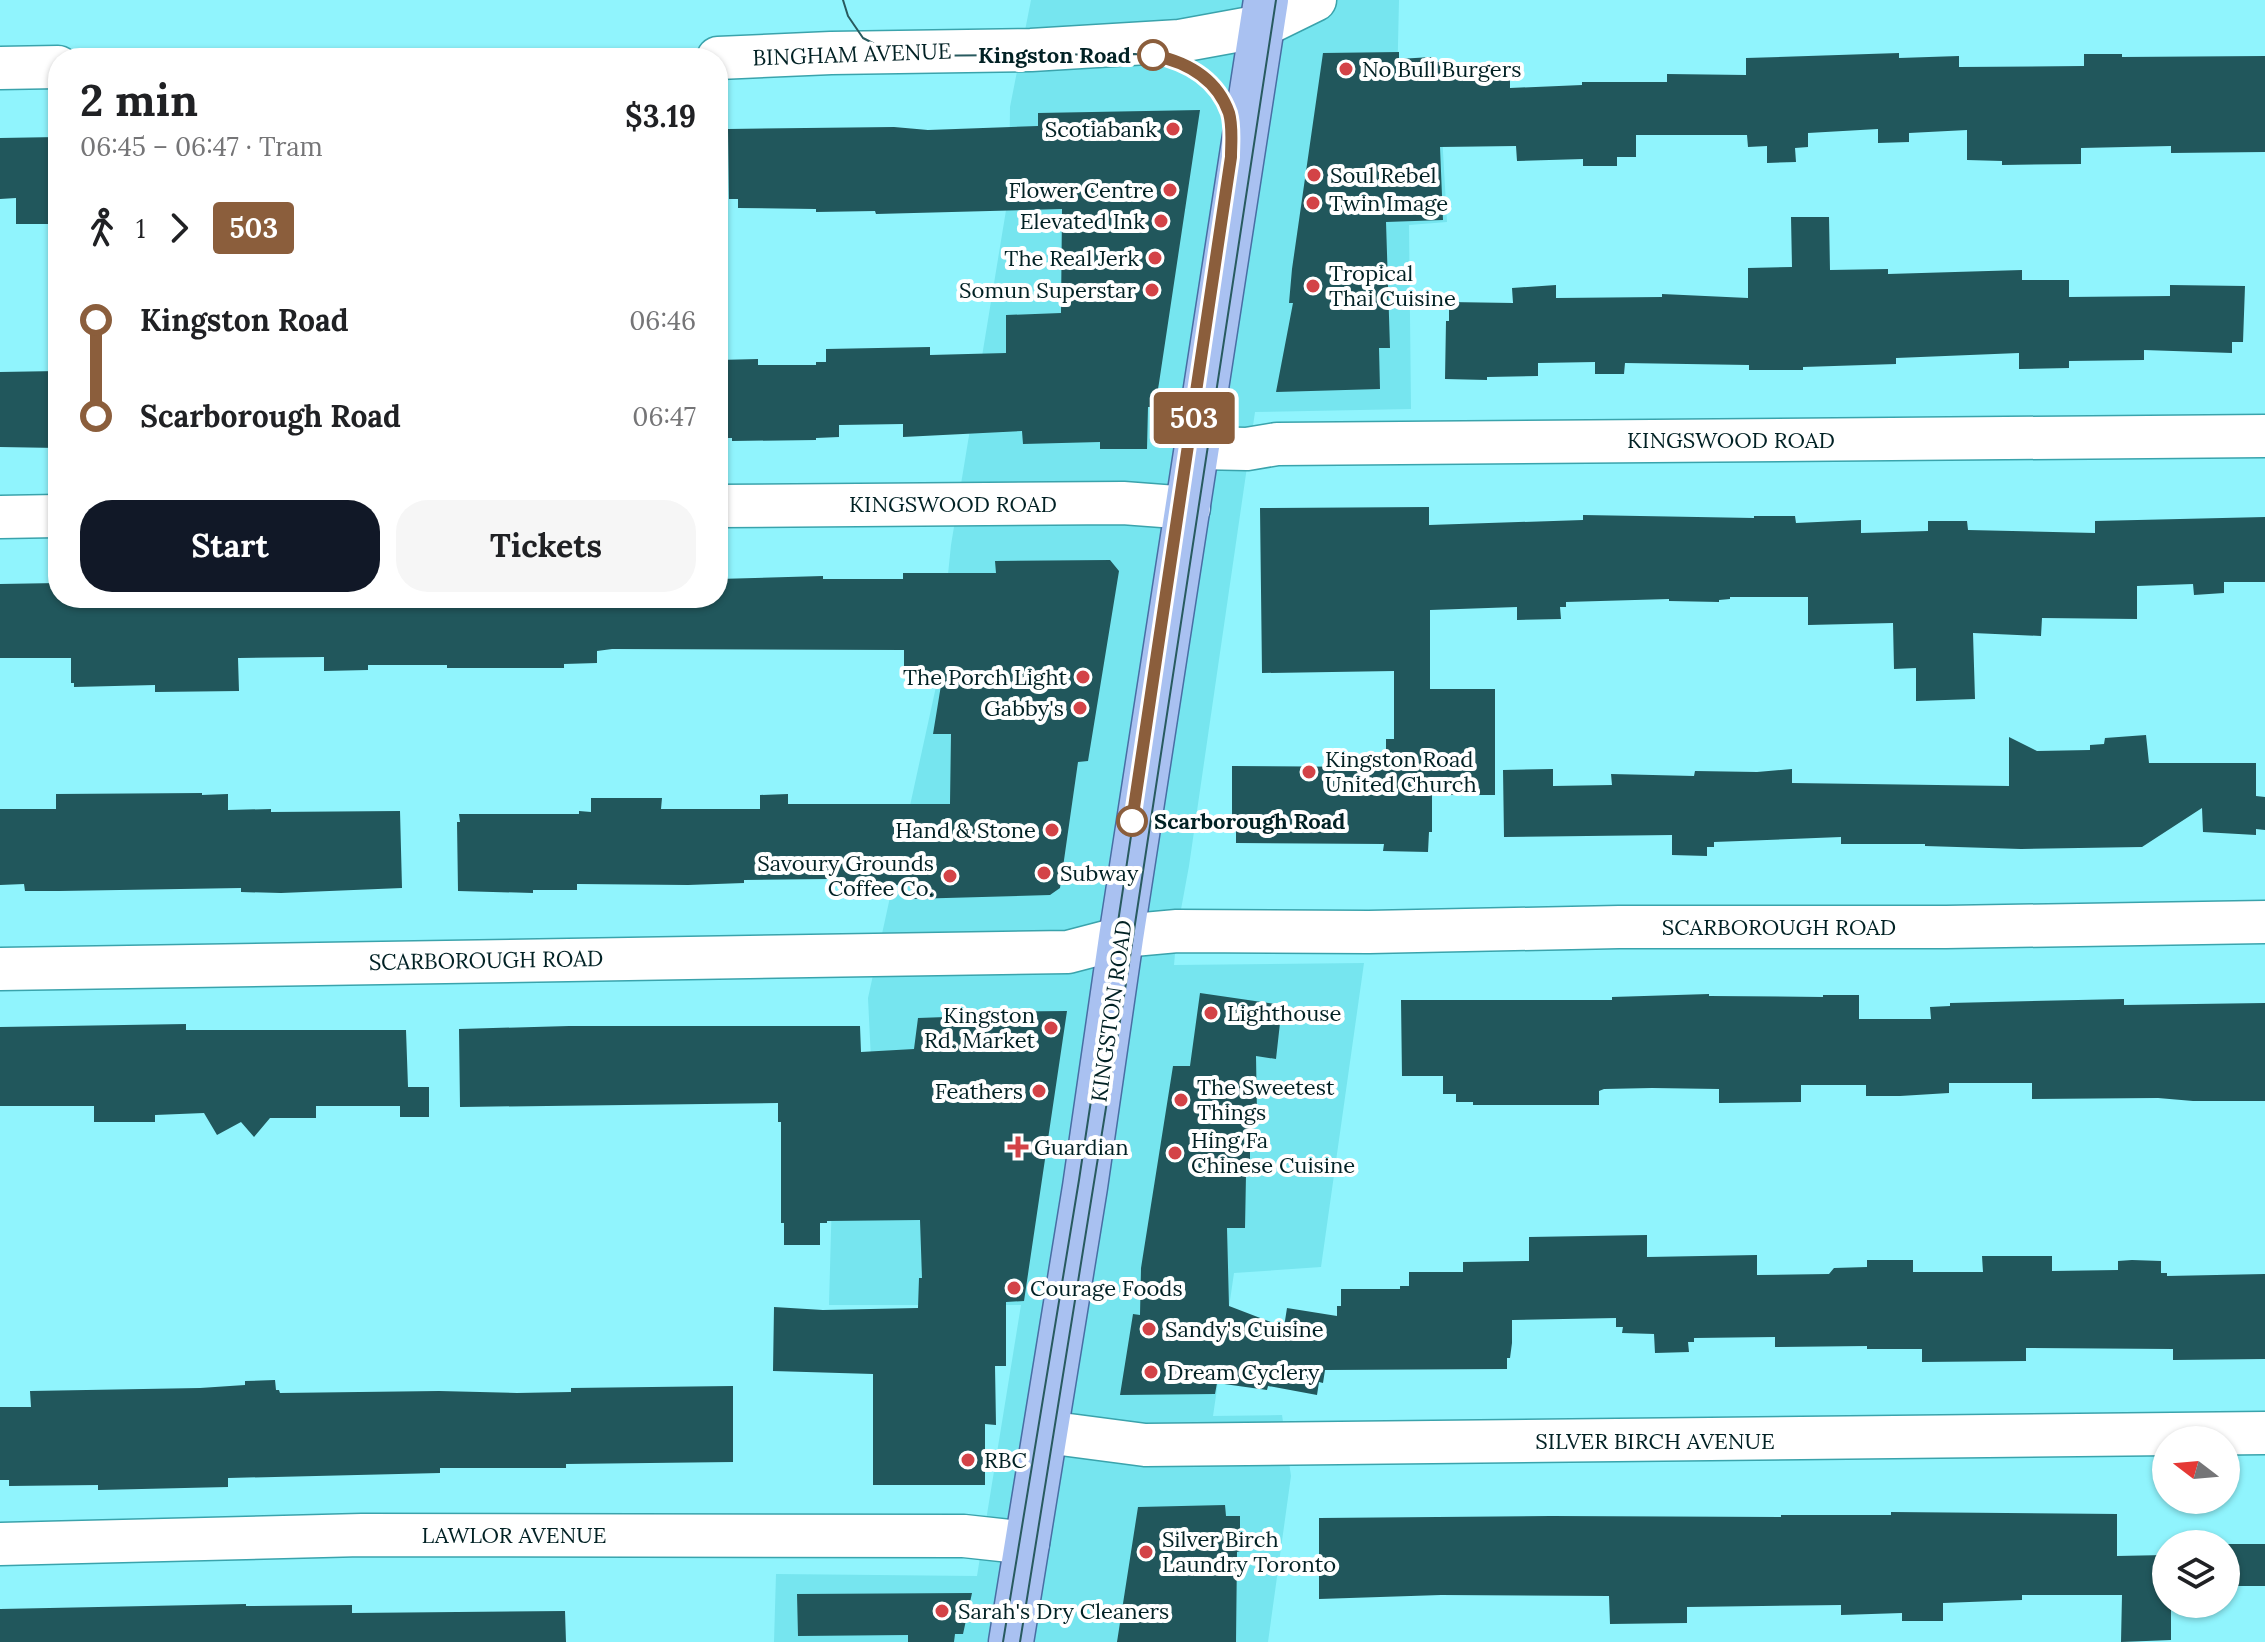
<!DOCTYPE html>
<meta charset="utf-8">
<style>
body{margin:0;font-family:Lora,serif;background:#f6f6f6;color:#202124;height:100vh;display:flex;flex-direction:column;font-size:30px;white-space:nowrap}
*{box-sizing:border-box;margin:0}
p{font-size:26px;color:#757577}
.icon{flex:none;width:44px;height:44px;fill:none;stroke:currentColor;stroke-width:2;stroke-linecap:round;stroke-linejoin:round}
.map{position:relative;flex:1;overflow:hidden}
.side{position:absolute;left:48px;top:48px;width:680px;height:560px;display:flex;flex-direction:column;background:#fff;border-radius:32px;box-shadow:0 2px 6px #0004}
.side>*{flex:none}
.badge{padding:0 16px;border-radius:6px;font-size:28px;line-height:52px}
.needle{width:52px;rotate:286deg}
.tools{position:absolute;left:2152px;top:1426px;display:grid;gap:16px}
.tools a{display:grid;place-items:center;width:88px;height:88px;border-radius:50%;background:#fff;box-shadow:0 2px 6px #0004;font-size:40px}
.map>.badge{position:absolute;translate:-50% -50%;box-shadow:0 0 0 4px #fff}
.legs{display:flex;align-items:center;gap:12px;height:88px;padding:0 32px;font-size:26px}
.legs p{margin-inline-start:auto}
.overview{display:flex;align-items:center;justify-content:space-between;height:136px;padding:0 32px}
h1{font-size:44px;font-weight:700;line-height:60px}
.button{display:flex;gap:16px;margin-top:auto;padding:16px 32px}
.button a{flex:1;height:92px;border-radius:32px;background:#111827;color:#fff;font-size:32px;font-weight:700;line-height:92px;text-align:center}
.button a+a{background:#f6f6f6;color:#202124}
ul{padding:0 32px;list-style:none}
li{display:flex;align-items:center;gap:28px;height:96px;font-size:30px}
li i{display:grid;place-items:center;width:12px;height:100%;margin:0 10px;background:currentColor}
li i::after{content:'';width:20px;height:20px;margin:-10px;border:6px solid;border-radius:50%;background:#fff}
li p{margin-inline-start:auto}
li:first-child i{background:linear-gradient(#0000 50%,currentColor 0)}
li:last-child i{background:linear-gradient(currentColor 50%,#0000 0)}
.map>svg:first-child{display:block}
</style>
<div class="map">
<svg width="2265" height="1642" viewBox="0 0 2265 1642">
<rect width="100%" height="100%" fill="#90f4fd"/>
<path fill="#76e5ef" d="M 1031,0 L 1399,0 L 1396,133 L 1442,134 L 1447,222 L 1409,225 L 1411,409 L 1255,412 L 1189,866 L 1177,931 L 1174,965 L 1364,963 L 1321,1267 L 1234,1273 L 1213,1416 L 1282,1415 L 1291,1476 L 1268,1642 L 774,1642 L 776,1574 L 977,1576 L 1021,1305 L 829,1305 L 834,1122 L 874,1121 L 868,998 L 937,682 L 951,545 L 1009,192 L 1010,107 Z"/>
<path fill="#21575c" d="M 1399,52 L 1399,59 L 1431,57 L 1435,62 L 1462,62 L 1463,67 L 1510,67 L 1510,88 L 1582,85 L 1582,82 L 1667,82 L 1667,74 L 1746,75 L 1746,58 L 1899,53 L 1899,58 L 1959,56 L 1959,67 L 2084,66 L 2084,54 L 2122,54 L 2122,57 L 2265,56 L 2265,152 L 2171,153 L 2171,146 L 2081,148 L 2081,164 L 2002,165 L 2002,161 L 1967,160 L 1967,130 L 1909,133 L 1909,142 L 1878,143 L 1878,129 L 1808,133 L 1808,147 L 1795,148 L 1796,162 L 1767,163 L 1767,146 L 1748,147 L 1747,135 L 1636,135 L 1636,157 L 1617,157 L 1617,166 L 1583,166 L 1583,159 L 1517,161 L 1516,146 L 1440,147 L 1443,220 L 1386,222 L 1390,348 L 1379,348 L 1380,389 L 1276,392 L 1293,303 L 1289,303 L 1292,269 L 1323,53 Z
M 1200,110 L 1159,383 L 1155,407 L 1148,407 L 1147,449 L 1100,449 L 1100,442 L 1023,444 L 1022,431 L 903,437 L 903,424 L 839,425 L 839,437 L 816,438 L 816,440 L 732,441 L 732,438 L 718,438 L 718,360 L 758,359 L 758,365 L 816,365 L 816,362 L 826,362 L 826,349 L 930,347 L 930,355 L 1006,353 L 1006,315 L 1061,313 L 1062,209 L 876,214 L 875,211 L 816,212 L 816,209 L 738,208 L 738,199 L 729,199 L 728,129 L 894,127 L 928,130 L 1038,126 L 1038,113 Z
M 58,137 L 58,206 L 54,206 L 54,224 L 16,224 L 16,198 L 0,199 L 0,138 Z
M 1791,217 L 1829,217 L 1830,270 L 1888,269 L 1888,274 L 2022,270 L 2022,280 L 2069,280 L 2069,297 L 2170,296 L 2170,285 L 2245,286 L 2243,342 L 2232,342 L 2232,353 L 2144,350 L 2144,360 L 2069,361 L 2069,368 L 2019,369 L 2019,353 L 1896,358 L 1896,364 L 1803,367 L 1803,370 L 1749,370 L 1749,365 L 1625,363 L 1624,374 L 1595,374 L 1595,362 L 1538,363 L 1538,376 L 1487,377 L 1487,380 L 1445,379 L 1446,321 L 1449,321 L 1449,302 L 1513,303 L 1512,288 L 1556,285 L 1556,298 L 1662,297 L 1662,294 L 1748,298 L 1748,268 L 1792,267 Z
M 58,371 L 58,448 L 0,447 L 0,372 Z
M 1429,507 L 1429,525 L 1583,520 L 1583,515 L 1754,518 L 1754,516 L 1795,516 L 1796,523 L 1861,520 L 1861,533 L 1928,531 L 1928,521 L 1967,521 L 1968,530 L 2095,533 L 2095,521 L 2265,517 L 2265,582 L 2224,582 L 2224,593 L 2194,595 L 2193,584 L 2137,586 L 2137,619 L 2042,618 L 2041,636 L 1973,633 L 1975,699 L 1916,701 L 1916,668 L 1894,669 L 1893,623 L 1808,625 L 1808,597 L 1730,597 L 1730,599 L 1719,600 L 1719,602 L 1669,601 L 1669,599 L 1566,602 L 1566,607 L 1560,607 L 1561,619 L 1517,620 L 1517,607 L 1430,610 L 1430,689 L 1495,689 L 1495,795 L 1432,795 L 1432,832 L 1429,832 L 1428,852 L 1383,851 L 1384,844 L 1236,843 L 1236,828 L 1232,829 L 1232,766 L 1386,767 L 1386,739 L 1394,739 L 1394,671 L 1262,673 L 1260,508 Z
M 1110,560 L 1119,571 L 1088,761 L 1078,762 L 1060,888 L 1050,895 L 910,899 L 912,885 L 832,885 L 831,879 L 744,880 L 744,883 L 688,885 L 577,884 L 577,890 L 533,890 L 533,893 L 458,891 L 457,822 L 460,822 L 459,814 L 579,814 L 579,811 L 591,812 L 591,798 L 662,798 L 661,809 L 760,809 L 760,795 L 788,794 L 788,804 L 950,804 L 951,734 L 933,734 L 943,673 L 904,673 L 904,650 L 612,649 L 597,651 L 597,663 L 564,664 L 564,668 L 447,668 L 447,665 L 368,665 L 368,670 L 324,671 L 324,657 L 238,658 L 239,691 L 155,692 L 155,685 L 74,687 L 74,683 L 71,683 L 71,658 L 0,658 L 0,584 L 58,583 L 58,598 L 718,598 L 718,579 L 823,576 L 823,579 L 903,579 L 903,573 L 996,573 L 995,561 Z
M 2146,735 L 2149,763 L 2256,763 L 2256,796 L 2265,797 L 2265,830 L 2256,829 L 2256,835 L 2203,832 L 2202,808 L 2142,847 L 2021,849 L 1925,846 L 1925,844 L 1841,844 L 1841,837 L 1714,842 L 1714,847 L 1707,847 L 1707,856 L 1672,855 L 1672,835 L 1504,837 L 1503,770 L 1553,769 L 1553,786 L 1612,785 L 1611,774 L 1694,776 L 1695,771 L 1757,772 L 1792,769 L 1792,783 L 2009,786 L 2009,737 L 2037,751 L 2090,750 L 2090,745 L 2104,744 L 2105,738 Z
M 202,793 L 202,795 L 228,794 L 228,810 L 271,809 L 271,812 L 400,811 L 402,888 L 281,893 L 241,892 L 241,888 L 59,891 L 25,891 L 24,884 L 0,885 L 0,809 L 56,809 L 56,794 Z
M 1200,993 L 1282,1005 L 1276,1059 L 1256,1056 L 1257,1115 L 1250,1115 L 1250,1175 L 1246,1175 L 1245,1228 L 1227,1228 L 1229,1306 L 1284,1327 L 1287,1308 L 1337,1316 L 1337,1306 L 1341,1306 L 1341,1289 L 1400,1289 L 1400,1286 L 1409,1286 L 1409,1272 L 1463,1272 L 1463,1262 L 1529,1261 L 1529,1237 L 1647,1235 L 1647,1257 L 1757,1255 L 1757,1275 L 1829,1274 L 1834,1268 L 1867,1267 L 1867,1260 L 1913,1260 L 1913,1272 L 1983,1272 L 1982,1256 L 2052,1256 L 2052,1271 L 2118,1270 L 2118,1261 L 2132,1260 L 2161,1261 L 2161,1273 L 2167,1273 L 2167,1276 L 2265,1274 L 2265,1359 L 2173,1360 L 2173,1349 L 2026,1348 L 2026,1361 L 1922,1362 L 1922,1349 L 1867,1349 L 1867,1346 L 1775,1347 L 1775,1337 L 1694,1338 L 1694,1342 L 1688,1342 L 1689,1352 L 1655,1353 L 1654,1334 L 1622,1333 L 1623,1327 L 1616,1327 L 1616,1318 L 1512,1320 L 1512,1343 L 1510,1358 L 1507,1358 L 1507,1369 L 1325,1370 L 1323,1383 L 1319,1382 L 1317,1395 L 1268,1386 L 1267,1390 L 1217,1383 L 1215,1394 L 1120,1395 L 1133,1314 L 1140,1315 L 1141,1268 L 1173,1066 L 1190,1066 Z
M 1709,994 L 1709,996 L 1823,997 L 1823,995 L 1859,995 L 1859,1019 L 1931,1019 L 1930,1007 L 1950,1006 L 1950,1003 L 2124,999 L 2124,1005 L 2265,1003 L 2265,1101 L 2193,1101 L 2158,1098 L 2032,1099 L 2032,1083 L 1949,1083 L 1949,1093 L 1900,1096 L 1866,1096 L 1866,1085 L 1801,1085 L 1801,1102 L 1719,1103 L 1719,1089 L 1652,1088 L 1604,1089 L 1599,1091 L 1599,1105 L 1473,1105 L 1473,1102 L 1456,1102 L 1456,1094 L 1443,1094 L 1443,1076 L 1402,1076 L 1401,1000 L 1612,1000 L 1612,997 Z
M 1067,1011 L 1024,1301 L 1006,1302 L 1006,1366 L 995,1366 L 996,1425 L 985,1424 L 985,1485 L 873,1485 L 873,1374 L 773,1371 L 774,1307 L 823,1310 L 918,1308 L 919,1278 L 922,1278 L 920,1220 L 827,1221 L 827,1223 L 820,1223 L 820,1245 L 784,1245 L 784,1223 L 781,1223 L 781,1122 L 778,1122 L 778,1103 L 460,1107 L 459,1029 L 569,1026 L 860,1026 L 861,1052 L 914,1049 L 918,1018 L 946,1017 L 946,1012 Z
M 186,1024 L 186,1030 L 406,1030 L 408,1087 L 429,1087 L 429,1117 L 400,1117 L 400,1106 L 316,1106 L 316,1118 L 270,1118 L 254,1137 L 241,1122 L 217,1135 L 204,1113 L 155,1115 L 155,1122 L 94,1122 L 94,1106 L 0,1106 L 0,1027 Z
M 275,1380 L 276,1390 L 279,1390 L 280,1393 L 439,1391 L 517,1393 L 571,1392 L 571,1388 L 733,1386 L 733,1462 L 566,1464 L 566,1468 L 440,1468 L 440,1473 L 228,1478 L 228,1487 L 98,1490 L 98,1485 L 9,1486 L 9,1480 L 0,1480 L 0,1407 L 31,1407 L 30,1391 L 200,1388 L 245,1385 L 245,1381 Z
M 1225,1505 L 1226,1516 L 1240,1516 L 1240,1551 L 1237,1552 L 1236,1642 L 1117,1642 L 1138,1507 Z
M 1891,1512 L 2117,1514 L 2117,1556 L 2166,1555 L 2166,1604 L 2171,1604 L 2171,1640 L 2121,1642 L 2122,1595 L 2022,1595 L 2022,1600 L 1943,1603 L 1943,1621 L 1902,1621 L 1902,1613 L 1841,1615 L 1841,1605 L 1687,1607 L 1687,1623 L 1610,1624 L 1609,1596 L 1441,1595 L 1319,1599 L 1319,1518 L 1551,1516 L 1781,1517 L 1781,1515 L 1891,1515 Z
M 2226,1544 L 2265,1544 L 2265,1586 L 2226,1586 Z
M 972,1593 L 963,1634 L 955,1634 L 954,1642 L 908,1642 L 908,1635 L 798,1636 L 797,1594 Z
M 246,1604 L 246,1606 L 352,1605 L 352,1613 L 565,1611 L 566,1642 L 0,1642 L 0,1609 Z"/>
<g fill="none" stroke-linecap="round" stroke-linejoin="round">
<defs>
<path id="minor" d="M 718,58 L 831,53 L 1031,50 L 1180,41 L 1262,26 L 1315,0
M 0,68 L 58,67
M 1198,448 L 1247,449 L 1277,444 L 2265,436
M 718,506 L 1123,503 L 1189,508
M 0,517 L 58,516
M 0,969 L 1068,952 L 1133,935 L 1177,931 L 1369,932 L 1619,927 L 1946,927 L 2265,922
M 1046,1432 L 1145,1445 L 2265,1433
M 0,1544 L 362,1535 L 964,1536 L 1028,1543"/>
<path id="major" d="M 1011,1642 L 1085,1187 L 1121,938 L 1266,0"/>
</defs>
<use href="#minor" stroke="#3aa3ac" stroke-width="45"/>
<use href="#major" stroke="#486ea3" stroke-width="47"/>
<use href="#minor" stroke="#fff" stroke-width="42"/>
<use href="#major" stroke="#a9c1f1" stroke-width="44"/>
<path stroke="#285a5f" stroke-width="2" d="M 843,0 L 848,16 L 863,38 L 898,56 L 1135,54 L 1174,59 L 1191,67 L 1206,78 L 1224,103 L 1230,115 L 1231,132 L 1229,186 L 1193,426 L 1079,1180 L 1003,1642
M 1020,1642 L 1124,996 L 1276,0"/>
</g>
<g fill="none" stroke-linecap="round" stroke-linejoin="round">
<defs>
<path id="line-1" d="M 1132,821 L 1231,157 C 1231,143 1233,127 1229,113 C 1217,79 1187,62 1153,55"/>
</defs>
<use href="#line-1" stroke="#fff" stroke-width="18"/>
<use href="#line-1" stroke="#8b5e3c" stroke-width="12"/>
</g>
<g fill="#fff" stroke="#8b5e3c" stroke-width="4">
<circle cx="1153" cy="55" r="14"/>
<circle cx="1132" cy="821" r="14"/>
</g>
<g fill="#d34347" stroke="#fff" stroke-width="3">
<circle cx="1346" cy="69" r="8"/>
<circle cx="1173" cy="129" r="8"/>
<circle cx="1314" cy="175" r="8"/>
<circle cx="1170" cy="190" r="8"/>
<circle cx="1313" cy="203" r="8"/>
<circle cx="1161" cy="221" r="8"/>
<circle cx="1155" cy="258" r="8"/>
<circle cx="1313" cy="286" r="8"/>
<circle cx="1152" cy="290" r="8"/>
<circle cx="1083" cy="677" r="8"/>
<circle cx="1080" cy="708" r="8"/>
<circle cx="1309" cy="772" r="8"/>
<circle cx="1052" cy="830" r="8"/>
<circle cx="1044" cy="873" r="8"/>
<circle cx="950" cy="876" r="8"/>
<circle cx="1211" cy="1013" r="8"/>
<circle cx="1051" cy="1028" r="8"/>
<circle cx="1039" cy="1091" r="8"/>
<circle cx="1181" cy="1100" r="8"/>
<path d="M1014 1135h8v8h8v8h-8v8h-8v-8h-8v-8h8z"/>
<circle cx="1175" cy="1153" r="8"/>
<circle cx="1014" cy="1288" r="8"/>
<circle cx="1149" cy="1329" r="8"/>
<circle cx="1151" cy="1372" r="8"/>
<circle cx="968" cy="1460" r="8"/>
<circle cx="1146" cy="1552" r="8"/>
<circle cx="942" cy="1611" r="8"/>
</g>
<g text-anchor="middle" stroke-width="8" stroke-linejoin="round" paint-order="stroke">
<g font-size="22" fill="#012124" stroke="#fff">
<text transform="translate(852 54) rotate(-2)" y="8">BINGHAM AVENUE</text>
<text x="1731" y="448">KINGSWOOD ROAD</text>
<text x="953" y="512">KINGSWOOD ROAD</text>
<text x="1779" y="935">SCARBOROUGH ROAD</text>
<text transform="translate(486 960) rotate(-1)" y="8">SCARBOROUGH ROAD</text>
<text transform="translate(1111 1011) rotate(-82)" y="8">KINGSTON ROAD</text>
<text x="1655" y="1449">SILVER BIRCH AVENUE</text>
<text x="514" y="1543">LAWLOR AVENUE</text>
</g>
<g font-size="22" font-weight="bold" fill="#012124" stroke="#fff" text-anchor="end">
<text x="1131" y="63">Kingston Road</text>
<text x="1154" y="829" text-anchor="start">Scarborough Road</text>
</g>
<g font-size="22" fill="#012124" stroke="#fff" text-anchor="start">
<text x="1362" y="77">No Bull Burgers</text>
<text x="1157" y="137" text-anchor="end">Scotiabank</text>
<text x="1330" y="183">Soul Rebel</text>
<text x="1154" y="198" text-anchor="end">Flower Centre</text>
<text x="1329" y="211">Twin Image</text>
<text x="1145" y="229" text-anchor="end">Elevated Ink</text>
<text x="1139" y="266" text-anchor="end">The Real Jerk</text>
<text x="1329" y="281">Tropical<tspan x="1329" dy="25">Thai Cuisine</tspan></text>
<text x="1136" y="298" text-anchor="end">Somun Superstar</text>
<text x="1067" y="685" text-anchor="end">The Porch Light</text>
<text x="1064" y="716" text-anchor="end">Gabby's</text>
<text x="1325" y="767">Kingston Road<tspan x="1325" dy="25">United Church</tspan></text>
<text x="1036" y="838" text-anchor="end">Hand &amp; Stone</text>
<text x="934" y="871" text-anchor="end">Savoury Grounds<tspan x="934" dy="25">Coffee Co.</tspan></text>
<text x="1060" y="881">Subway</text>
<text x="1227" y="1021">Lighthouse</text>
<text x="1035" y="1023" text-anchor="end">Kingston<tspan x="1035" dy="25">Rd. Market</tspan></text>
<text x="1197" y="1095">The Sweetest<tspan x="1197" dy="25">Things</tspan></text>
<text x="1023" y="1099" text-anchor="end">Feathers</text>
<text x="1191" y="1148">Hing Fa<tspan x="1191" dy="25">Chinese Cuisine</tspan></text>
<text x="1034" y="1155">Guardian</text>
<text x="1030" y="1296">Courage Foods</text>
<text x="1165" y="1337">Sandy's Cuisine</text>
<text x="1167" y="1380">Dream Cyclery</text>
<text x="984" y="1468">RBC</text>
<text x="1162" y="1547">Silver Birch<tspan x="1162" dy="25">Laundry Toronto</tspan></text>
<text x="958" y="1619">Sarah's Dry Cleaners</text>
</g>
</g>
</svg>
<div class="tools">
<a><svg class="needle" viewBox="-14 -14 28 28"><path d="M0-13l5 13h-10z" fill="#e53935"/><path d="M0 13l5-13h-10z" fill="#757577"/></svg></a>
<a><svg class="icon" aria-label="layers" viewBox="0 0 24 24"><path d="M12 4l9 5-9 5-9-5zM3 14l9 5 9-5"/></svg></a>
</div>
<b class="badge" style="left:1194px;top:418px;background:#8b5e3c;color:#fff">503</b>
<section class="side">
<div class="overview"><div><h1>2 min</h1><p>06:45 – 06:47 · Tram</p></div><b>$3.19</b></div>
<div class="legs"><svg class="icon" aria-label="walk" viewBox="0 0 24 24"><circle cx="13" cy="4" r="2"/><path d="M13 8l-2 6 4 7M11 14l-3 7M7 12l3-4h3l4 4"/></svg>1<svg class="icon" aria-label="forward" viewBox="0 0 24 24"><path d="M9 5l7 7-7 7"/></svg><b class="badge" style="background:#8b5e3c;color:#fff">503</b></div>
<ul>
<li><i style="color:#8b5e3c"></i><b>Kingston Road</b><p>06:46</p></li>
<li><i style="color:#8b5e3c"></i><b>Scarborough Road</b><p>06:47</p></li>
</ul>
<div class="button"><a>Start</a><a>Tickets</a></div>
</section>
</div>
